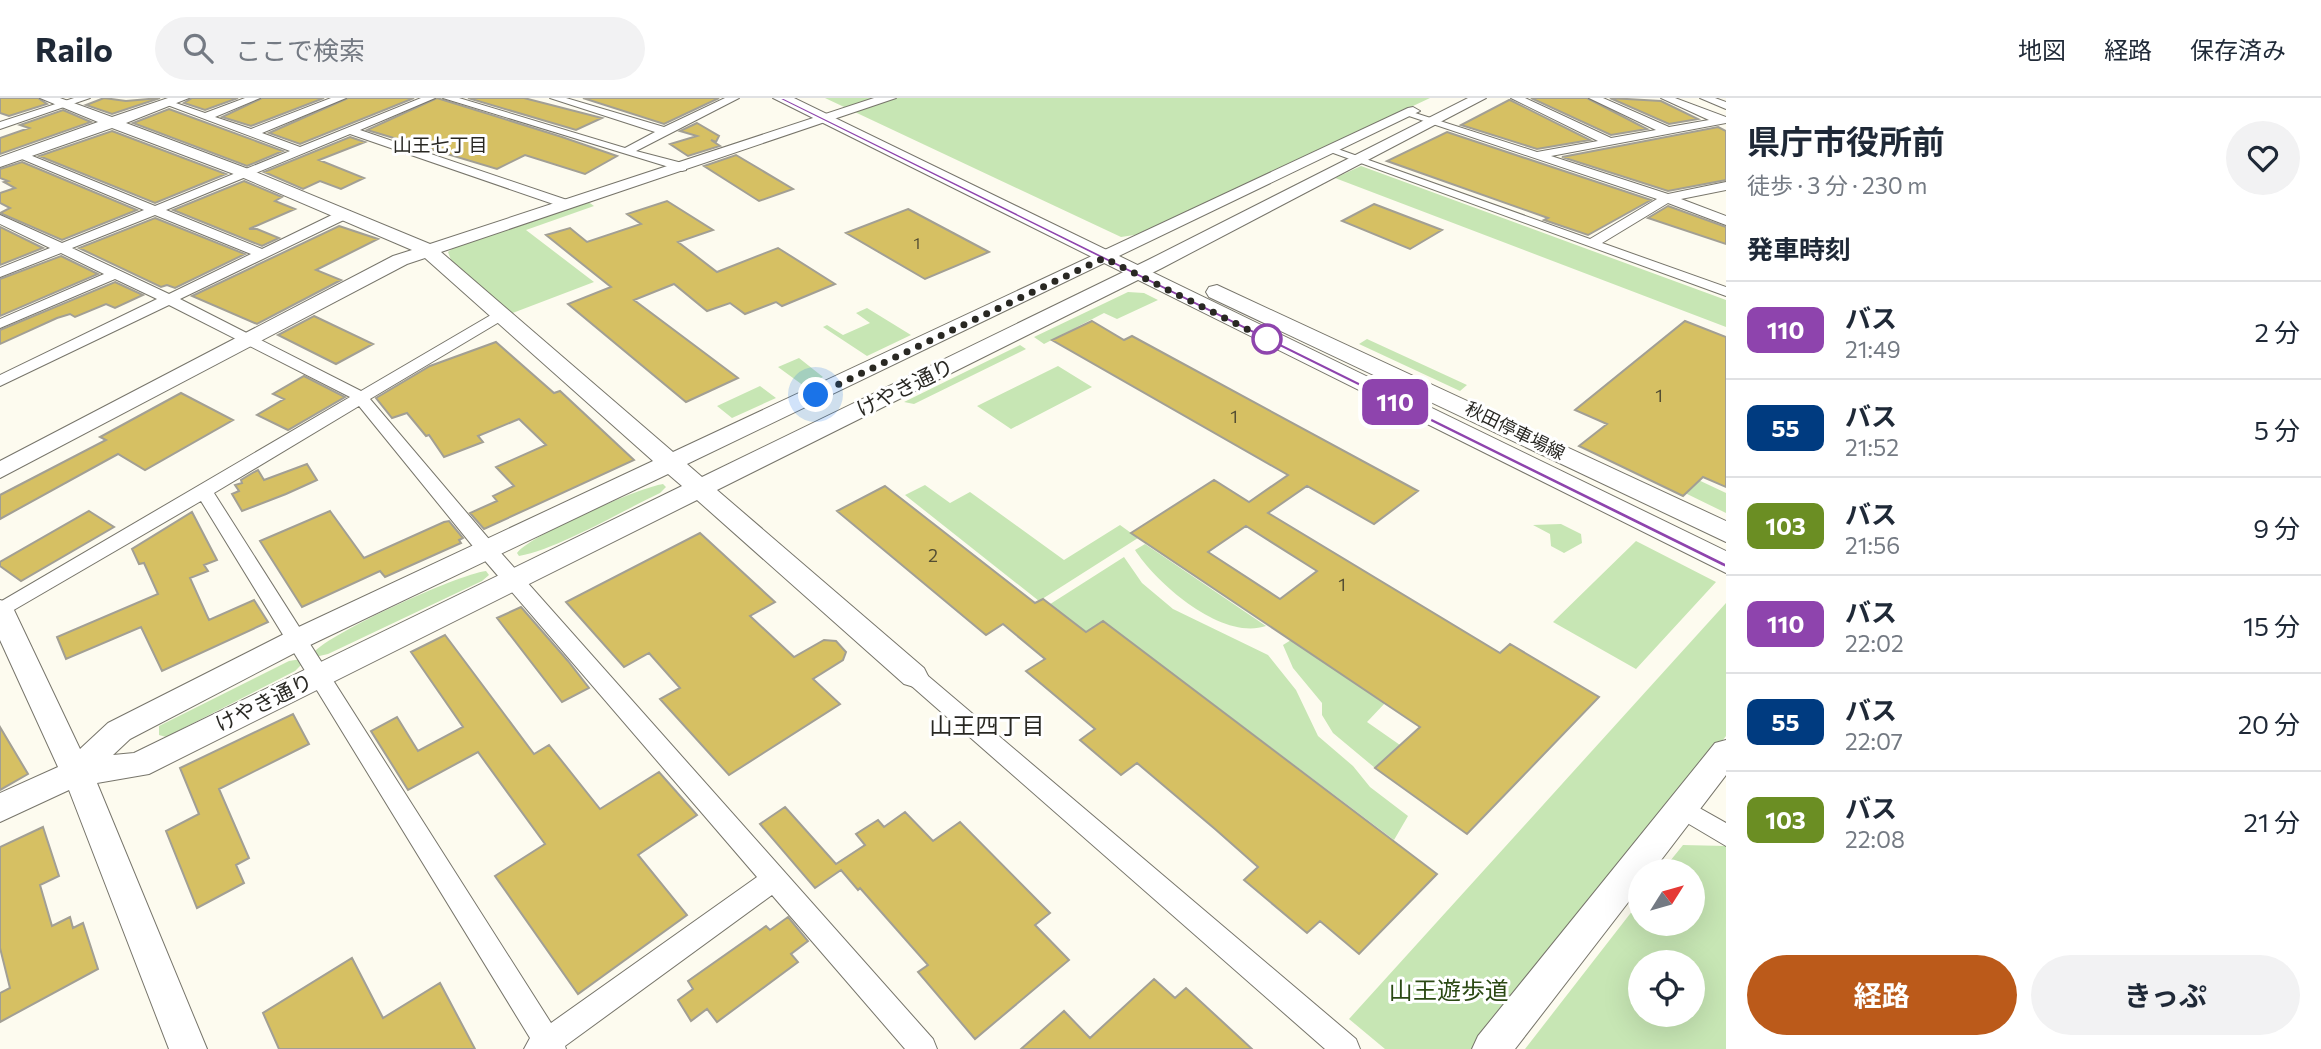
<!DOCTYPE html>
<html lang="ja">
<meta charset="utf-8">
<style>
body{margin:0;font-family:Commissioner,"Noto Sans JP",sans-serif;background:#f2f2f3;color:#1f2937;height:100vh;display:flex;flex-direction:column;font-size:26px;white-space:nowrap}
*{box-sizing:border-box;margin:0}
p{font-size:23px;color:#747a83}
.icon{flex:none;width:38px;height:38px;fill:none;stroke:currentColor;stroke-width:2;stroke-linecap:round;stroke-linejoin:round}
.map{position:relative;flex:1;overflow:hidden}
.drawer{display:flex;flex-direction:column;background:#fff;width:595px}
.drawer>*{flex:none}
.badge{padding:0 14px;border-radius:10px;font-size:24px;line-height:46px}
.needle{width:46px;rotate:53deg}
.tools{position:absolute;left:1628px;top:761px;display:grid;gap:14px}
.tools a{display:grid;place-items:center;width:77px;height:77px;border-radius:50%;background:#fff;box-shadow:0 7px 28px #0002;font-size:35px}
.you{position:absolute;width:35px;height:35px;margin:-18px;border:5px solid #fff;border-radius:50%;background:#1a73e8;box-shadow:0 0 0 10px #1a73e833}
.map>.badge{position:absolute;translate:-50% -50%;box-shadow:0 0 0 4px #fff}
h2{padding:0 21px;font-size:26px;line-height:63px}
.round{display:grid;place-items:center;flex:none;width:74px;height:74px;border-radius:37px;background:#f2f2f3}
.overview{display:flex;align-items:center;justify-content:space-between;height:119px;padding:0 21px}
h1{font-size:33px;font-weight:700;line-height:52px}
.action{display:flex;gap:14px;margin-top:auto;padding:14px 21px}
.action a{flex:1;height:80px;border-radius:42px;background:#bb5a1a;color:#fff;font-size:28px;font-weight:700;line-height:80px;text-align:center}
.action a+a{background:#f2f2f3;color:#1f2937}
ul{padding:0;list-style:none}
li{display:flex;align-items:center;gap:21px;height:98px;padding:0 21px;border-top:2px solid #e0e1e3}
li div{flex:1}
li b{display:block;font-size:26px}
li em{font-style:normal}
li .badge{min-width:77px;font-weight:700;text-align:center}
header{display:flex;align-items:center;gap:42px;box-sizing:border-box;height:98px;padding:0 35px;background:#fff;border-bottom:2px solid #e0e1e3}
header strong{font-size:33px}
nav{display:flex;gap:38px;margin-inline-start:auto;font-size:24px}
.search{width:490px;height:63px;background:#f2f2f3;display:flex;align-items:center;gap:18px;box-sizing:border-box;padding:0 24px;border-radius:38px;color:#747a83;font-size:26px}
main{display:flex;flex:1;min-height:0}
.map>svg:first-child{display:block}
</style>
<header>
<strong>Railo</strong>
<div class="search"><svg class="icon" aria-label="search" viewBox="0 0 24 24"><circle cx="10" cy="10" r="6"/><path d="M15 15l6 6"/></svg>ここで検索</div>
<nav><a>地図</a><a>経路</a><a>保存済み</a></nav>
</header>
<main>
<div class="map">
<svg width="1726" height="951" viewBox="0 0 1726 951">
<rect width="100%" height="100%" fill="#fdfbef"/>
<path fill="#c7e6b4" fill-rule="evenodd" d="M 825,0 L 1430,0 L 1141,136 L 1121,139 Z
M 1361,68 L 1726,202 L 1726,229 L 1335,80 Z
M 587,103 L 594,108 L 526,132 L 594,184 L 510,216 L 451,162 L 448,154 L 457,147 Z
M 1128,194 L 1144,195 L 1158,202 L 1117,221 L 1104,215 L 1044,246 L 1034,239 Z
M 867,210 L 911,237 L 867,258 L 823,229 L 827,227 L 843,237 L 870,225 L 856,215 Z
M 1367,241 L 1467,287 L 1460,293 L 1359,246 Z
M 1020,247 L 1026,251 L 914,306 L 904,304 Z
M 799,260 L 823,279 L 804,288 L 778,269 Z
M 1058,268 L 1092,289 L 1011,331 L 977,308 Z
M 760,288 L 776,300 L 732,320 L 717,308 Z
M 1607,339 L 1726,395 L 1726,415 L 1685,395 Z
M 663,386 L 666,389 L 660,395 C 622,413 558,451 519,458 L 517,455 C 530,437 638,390 663,386 Z
M 925,387 L 950,405 L 970,394 L 1064,462 L 1120,427 L 1138,440 L 1039,503 L 905,397 Z
M 1561,426 L 1581,436 L 1582,445 L 1564,455 L 1551,448 L 1550,436 L 1533,427 Z
M 1636,443 L 1716,484 L 1636,571 L 1553,524 Z
M 1145,446 L 1266,528 C 1222,543 1157,486 1135,452 Z
M 1124,459 L 1142,485 L 1173,511 L 1268,557 L 1296,592 L 1318,638 L 1353,668 L 1370,689 L 1408,718 L 1394,742 L 1103,523 L 1067,546 L 1071,522 L 1056,511 L 1040,522 L 1033,517 Z
M 486,473 L 489,477 L 482,483 L 328,556 L 315,559 L 313,555 C 332,534 456,477 486,473 Z
M 1726,505 L 1726,638 L 1474,951 L 1385,951 L 1349,921 Z
M 1291,542 L 1385,605 L 1367,624 L 1400,647 L 1375,670 L 1333,635 L 1322,617 L 1322,605 L 1293,570 L 1283,547 Z
M 301,561 L 304,564 L 295,573 L 166,639 L 159,637 L 159,628 L 289,563 Z
M 1683,747 L 1726,748 L 1726,951 L 1525,951 L 1640,803 L 1640,826 L 1692,826 L 1692,774 L 1662,773 ZM 1640,864 L 1692,864 L 1692,917 L 1640,917 Z"/>
<path fill="#d6c063" stroke="#a29f94" stroke-width="2" fill-rule="evenodd" d="M 0,0 L 38,0 L 47,6 L 9,18 L 0,15 Z
M 104,0 L 126,3 L 160,0 L 112,16 L 86,7 Z
M 192,0 L 238,0 L 205,12 L 184,5 Z
M 262,0 L 324,0 L 251,28 L 222,19 Z
M 348,0 L 414,0 L 300,46 L 269,35 Z
M 437,0 L 562,39 L 617,58 L 585,76 L 525,57 L 497,71 L 367,32 Z
M 468,0 L 524,0 L 602,20 L 576,32 Z
M 583,0 L 719,0 L 664,26 Z
M 1531,0 L 1587,0 L 1647,31 L 1611,37 Z
M 1610,0 L 1661,3 L 1698,21 L 1669,26 Z
M 1509,2 L 1510,2 L 1590,42 L 1537,51 L 1461,27 Z
M 169,11 L 283,53 L 247,68 L 133,25 Z
M 63,12 L 91,24 L 0,56 L 0,40 L 29,30 L 20,27 Z
M 697,25 L 719,38 L 716,44 L 711,42 L 720,48 L 688,58 L 670,46 L 697,38 L 680,33 Z
M 1718,29 L 1726,33 L 1726,82 L 1668,93 L 1562,59 Z
M 112,33 L 226,76 L 155,105 L 39,58 Z
M 1447,34 L 1651,102 L 1588,137 L 1544,122 L 1548,120 L 1387,63 Z
M 350,39 L 365,44 L 319,62 L 364,80 L 341,91 L 320,83 L 303,91 L 264,74 Z
M 736,57 L 793,91 L 759,103 L 704,68 Z
M 22,64 L 137,112 L 62,142 L 0,115 L 10,110 L 0,105 L 0,95 L 15,90 L 4,84 L 8,83 L 0,80 L 0,71 Z
M 244,83 L 282,99 L 275,103 L 295,111 L 249,131 L 257,131 L 279,140 L 262,148 L 173,112 Z
M 667,103 L 713,132 L 678,144 L 717,174 L 778,150 L 835,186 L 782,208 L 776,204 L 745,216 L 730,205 L 707,213 L 674,186 L 634,202 L 738,280 L 686,304 L 568,206 L 611,189 L 546,137 L 570,130 L 587,144 L 641,126 L 627,116 Z
M 1374,106 L 1442,132 L 1410,151 L 1342,123 Z
M 1668,108 L 1726,129 L 1726,146 L 1648,120 Z
M 908,111 L 989,154 L 925,181 L 846,135 Z
M 155,120 L 245,156 L 175,190 L 167,187 L 161,189 L 79,150 Z
M 339,128 L 378,141 L 316,172 L 341,182 L 257,226 L 192,198 Z
M 0,129 L 43,150 L 0,167 Z
M 61,158 L 98,176 L 0,218 L 0,181 Z
M 115,184 L 143,197 L 115,210 L 106,206 L 75,219 L 70,216 L 57,220 L 0,246 L 0,232 Z
M 314,218 L 373,246 L 336,266 L 278,237 Z
M 1092,223 L 1124,242 L 1132,238 L 1418,393 L 1374,426 L 1307,388 L 1268,415 L 1500,555 L 1510,546 L 1599,599 L 1467,736 L 1375,670 L 1420,629 L 1131,435 L 1214,382 L 1249,404 L 1288,377 L 1052,242 ZM 1246,428 L 1317,473 L 1280,501 L 1208,454 Z
M 1685,223 L 1726,239 L 1726,389 L 1703,379 L 1683,398 L 1579,348 L 1607,326 L 1575,312 Z
M 496,244 L 554,295 L 560,293 L 634,362 L 484,431 L 470,415 L 497,403 L 493,398 L 514,388 L 496,369 L 546,347 L 519,321 L 478,338 L 483,344 L 444,359 L 429,337 L 426,338 L 407,315 L 392,320 L 376,300 L 430,268 Z
M 304,278 L 345,299 L 288,332 L 257,317 L 284,301 L 273,296 Z
M 181,295 L 233,322 L 145,372 L 118,356 L 0,421 L 0,397 L 106,342 L 100,339 Z
M 307,366 L 317,382 L 286,396 L 242,413 L 232,396 L 239,393 L 235,387 L 242,385 L 241,382 L 254,374 L 258,372 L 264,382 Z
M 885,388 L 1035,505 L 1043,501 L 1086,534 L 1103,523 L 1437,776 L 1359,856 L 1320,823 L 1307,835 L 1244,782 L 1258,769 L 1215,731 L 1137,665 L 1121,677 L 1080,642 L 1095,631 L 1026,573 L 1045,561 L 1003,526 L 986,537 L 837,413 Z
M 89,413 L 114,429 L 21,483 L 0,468 L 0,464 Z
M 330,413 L 364,460 L 444,424 L 449,423 L 463,440 L 459,442 L 461,445 L 385,479 L 380,473 L 302,509 L 260,443 Z
M 192,414 L 217,462 L 204,467 L 208,473 L 190,480 L 209,522 L 254,502 L 268,524 L 162,573 L 141,529 L 66,561 L 57,539 L 158,496 L 144,465 L 139,466 L 132,451 Z
M 700,435 L 775,504 L 750,518 L 794,559 L 824,542 L 836,543 L 846,554 L 843,562 L 813,581 L 840,606 L 729,677 L 660,601 L 680,590 L 649,555 L 624,569 L 566,504 Z
M 521,509 L 568,563 L 589,590 L 562,604 L 497,520 Z
M 445,537 L 534,656 L 549,647 L 600,711 L 659,674 L 697,717 L 638,757 L 687,817 L 578,896 L 495,778 L 545,746 L 478,654 L 408,692 L 371,633 L 397,619 L 418,653 L 463,629 L 411,554 Z
M 293,616 L 309,646 L 219,691 L 249,760 L 236,767 L 244,785 L 197,810 L 166,733 L 199,716 L 180,670 Z
M 0,629 L 28,676 L 0,692 Z
M 785,709 L 836,766 L 865,747 L 856,736 L 878,722 L 884,729 L 905,714 L 933,743 L 960,724 L 1050,815 L 1035,827 L 1069,862 L 975,941 L 918,874 L 928,867 L 860,790 L 858,792 L 841,772 L 815,790 L 760,726 Z
M 43,729 L 59,778 L 40,787 L 52,828 L 70,819 L 73,830 L 83,825 L 98,871 L 0,924 L 0,895 L 10,890 L 0,850 L 0,749 Z
M 788,819 L 808,843 L 791,856 L 798,864 L 717,924 L 707,911 L 691,923 L 678,902 L 693,891 L 688,883 L 766,828 L 770,832 Z
M 352,860 L 383,920 L 440,885 L 475,951 L 279,951 L 263,915 Z
M 1154,881 L 1175,900 L 1186,890 L 1252,951 L 1021,951 L 1064,913 L 1090,940 Z"/>
<g fill="none" stroke-linecap="round" stroke-linejoin="round">
<defs>
<path id="street" d="M 74,0 L 90,0 L 0,31 L 0,24 Z
M 245,0 L 260,0 L 215,19 L 251,31 L 331,0 L 346,0 L 262,35 L 300,49 L 421,0 L 435,0 L 360,32 L 570,103 L 570,109 L 562,109 L 350,36 L 166,112 L 262,151 L 340,113 L 350,113 L 350,119 L 180,201 L 361,293 L 496,214 L 506,214 L 506,220 L 370,301 L 494,447 L 933,941 L 937,951 L 905,951 L 772,797 L 565,948 L 566,951 L 524,951 L 530,940 L 201,403 L 0,520 L 0,504 L 350,299 L 169,207 L 0,288 L 0,277 L 157,201 L 115,181 L 0,230 L 0,221 L 104,176 L 61,155 L 0,179 L 0,170 L 50,150 L 0,126 L 0,117 L 62,145 L 144,112 L 17,59 L 17,55 L 25,55 L 155,108 L 290,53 L 162,5 L 167,2 L 205,15 ZM 155,117 L 251,156 L 169,196 L 72,150 ZM 359,308 L 480,457 L 757,779 L 551,925 L 214,395 Z
M 443,0 L 459,0 L 625,50 L 655,34 L 550,0 L 566,0 L 664,29 L 725,0 L 739,0 L 636,53 L 686,66 L 686,72 L 682,73 Z
M 1511,0 L 1525,0 L 1611,40 L 1656,32 L 1589,0 L 1603,0 L 1669,29 L 1709,22 L 1661,0 L 1675,0 L 1726,19 L 1726,25 L 1551,58 L 1668,96 L 1726,84 L 1726,92 L 1681,101 L 1726,118 L 1726,127 L 1668,105 L 1602,145 L 1726,189 L 1726,198 L 1325,52 L 1335,50 L 1590,141 L 1657,101 L 1403,16 L 1412,14 L 1537,54 L 1598,43 Z
M 1700,0 L 1715,0 L 1726,4 L 1726,11 Z
M 914,570 L 921,572 L 1356,941 L 1360,951 L 1325,951 L 907,584 L 903,578 L 907,572 Z
M 1680,699 L 1726,725 L 1726,748 L 1672,716 L 1668,709 L 1672,702 Z"/>
<path id="secondary" d="M 40,0 L 60,0 L 112,19 L 168,0 L 189,0 L 126,25 L 251,72 L 430,146 L 874,0 L 896,0 L 441,154 L 673,354 L 1408,10 L 1413,9 L 1420,13 L 687,366 L 702,379 L 1148,162 L 1468,0 L 1486,0 L 1162,170 L 717,392 L 924,570 L 928,578 L 924,586 L 914,589 L 904,586 L 697,402 L 149,676 L 97,685 L 207,951 L 169,951 L 69,692 L 0,724 L 0,695 L 58,669 L 0,542 L 0,502 L 10,505 L 14,512 L 80,651 L 108,625 L 288,534 L 653,363 L 425,160 L 407,166 L 0,380 L 0,363 L 393,158 L 412,152 L 239,78 L 112,30 L 0,69 L 0,59 L 98,24 ZM 668,376 L 682,388 L 134,655 L 113,657 L 130,641 L 308,548 Z
M 1726,642 L 1726,677 L 1652,774 L 1640,774 L 1640,789 L 1515,951 L 1472,951 L 1478,938 L 1715,645 Z"/>
<path id="primary" d="M 773,0 L 794,0 L 1726,453 L 1726,475 Z
M 1217,187 L 1726,423 L 1726,444 L 1209,199 L 1206,194 L 1209,189 Z"/>
</defs>
<use href="#street" stroke="#77756b" stroke-width="2"/>
<use href="#secondary" stroke="#77756b" stroke-width="2"/>
<use href="#primary" stroke="#77756b" stroke-width="2"/>
<use href="#street" fill="#fff" fill-rule="evenodd"/>
<use href="#secondary" fill="#fff" fill-rule="evenodd"/>
<use href="#primary" fill="#fff" fill-rule="evenodd"/>
</g>
<path fill="#8e44ad" stroke="#fff" stroke-width="2" d="M 777,0 L 784,0 L 1726,465 L 1726,470 L 1721,468 Z"/>
<g fill="none" stroke-linecap="round" stroke-linejoin="round">
<path stroke="#292823" stroke-width="7" stroke-dasharray="0 12.6" d="M 816,297 L 1104,160 L 1267,241"/>
</g>
<circle fill="#fff" stroke="#8e44ad" stroke-width="3.5" cx="1267" cy="241" r="14"/>
<g text-anchor="middle" stroke-width="6" stroke-linejoin="round" paint-order="stroke">
<g font-size="16" fill="#544e33">
<text x="917" y="151">1</text>
</g>
<g font-size="18" fill="#544e33">
<text x="1659" y="304">1</text>
<text x="1234" y="325">1</text>
<text x="933" y="464">2</text>
<text x="1342" y="493">1</text>
</g>
<g font-size="18" fill="#292823" stroke="#fff">
<text transform="translate(1515 333) rotate(26)" y="6">秋田停車場線</text>
</g>
<g font-size="19" fill="#292823" stroke="#fff">
<text x="440" y="54">山王七丁目</text>
</g>
<g font-size="21" fill="#292823" stroke="#fff">
<text transform="translate(905 290) rotate(-26)" y="7">けやき通り</text>
<text transform="translate(264 605) rotate(-26)" y="7">けやき通り</text>
</g>
<g font-size="23" fill="#292823" stroke="#fff">
<text x="987" y="636">山王四丁目</text>
</g>
<g font-size="24" fill="#2b4913" stroke="#fff">
<text x="1449" y="901">山王遊歩道</text>
</g>
</g>
</svg>
<div class="tools">
<a><svg class="needle" viewBox="-14 -14 28 28"><path d="M0-13l5 13h-10z" fill="#e53935"/><path d="M0 13l5-13h-10z" fill="#747a83"/></svg></a>
<a><svg class="icon" aria-label="locate" viewBox="0 0 24 24"><circle cx="12" cy="12" r="6"/><path d="M12 2v4M12 18v4M2 12h4M18 12h4"/></svg></a>
</div>
<div class="you" style="left:816px;top:297px"></div>
<b class="badge" style="left:1395px;top:304px;background:#8e44ad;color:#fff">110</b>
</div>
<section class="drawer">
<div class="overview"><div><h1>県庁市役所前</h1><p>徒歩 · 3 分 · 230 m</p></div><a class="round"><svg class="icon" aria-label="heart" viewBox="0 0 24 24"><path d="M12 20l-8-8c-3-5 5-10 8-4 3-6 11-1 8 4z"/></svg></a></div>
<h2>発車時刻</h2>
<ul>
<li><span class="badge" style="background:#8e44ad;color:#fff">110</span><div><b>バス</b><p>21:49</p></div><em>2 分</em></li>
<li><span class="badge" style="background:#003b80;color:#fff">55</span><div><b>バス</b><p>21:52</p></div><em>5 分</em></li>
<li><span class="badge" style="background:#6b8e23;color:#fff">103</span><div><b>バス</b><p>21:56</p></div><em>9 分</em></li>
<li><span class="badge" style="background:#8e44ad;color:#fff">110</span><div><b>バス</b><p>22:02</p></div><em>15 分</em></li>
<li><span class="badge" style="background:#003b80;color:#fff">55</span><div><b>バス</b><p>22:07</p></div><em>20 分</em></li>
<li><span class="badge" style="background:#6b8e23;color:#fff">103</span><div><b>バス</b><p>22:08</p></div><em>21 分</em></li>
</ul>
<div class="action"><a>経路</a><a>きっぷ</a></div>
</section>
</main>
